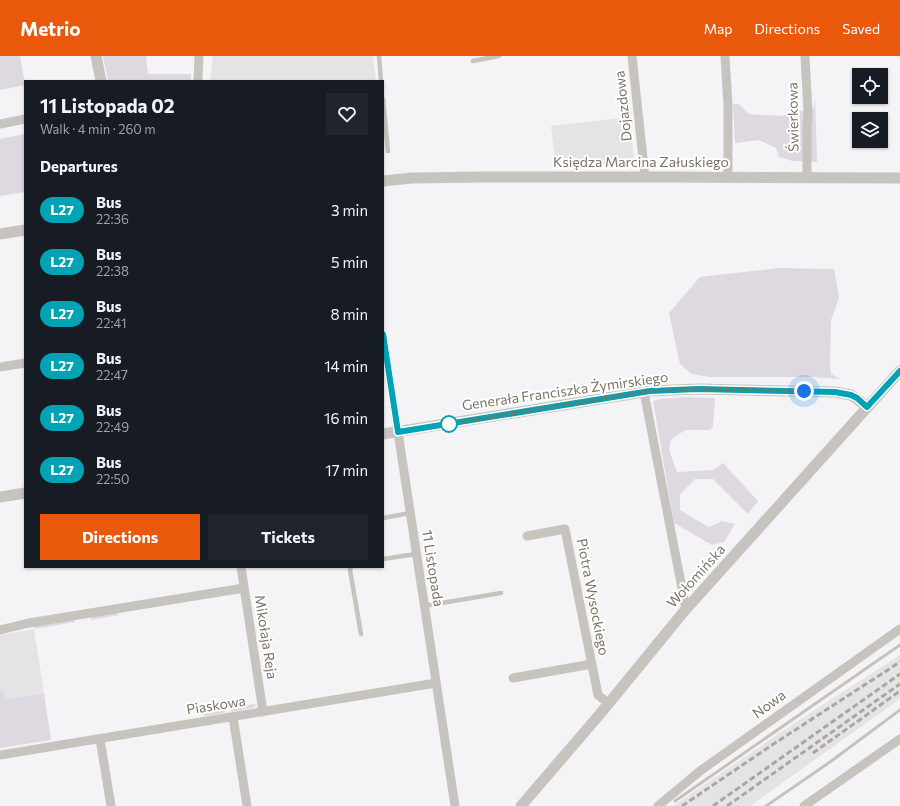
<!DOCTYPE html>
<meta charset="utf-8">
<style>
body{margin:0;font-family:Commissioner,sans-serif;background:#20242c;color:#f1f3f6;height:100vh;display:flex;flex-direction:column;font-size:15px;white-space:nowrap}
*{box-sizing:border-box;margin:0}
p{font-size:13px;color:#9ea1a6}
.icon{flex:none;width:22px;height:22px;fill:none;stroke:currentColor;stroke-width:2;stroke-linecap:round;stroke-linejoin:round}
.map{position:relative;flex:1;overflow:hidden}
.drawer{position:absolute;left:24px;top:24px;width:360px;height:488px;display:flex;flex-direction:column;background:#171b24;border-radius:0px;box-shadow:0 1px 3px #0004}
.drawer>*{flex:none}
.badge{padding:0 8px;border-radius:13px;font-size:14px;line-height:26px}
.controls{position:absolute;left:852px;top:12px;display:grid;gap:8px}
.controls a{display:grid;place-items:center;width:36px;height:36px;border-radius:0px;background:#171b24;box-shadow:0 1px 3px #0004;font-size:20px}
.you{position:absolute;width:20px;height:20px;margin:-10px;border:3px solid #fff;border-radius:50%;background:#1a73e8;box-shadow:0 0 0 6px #1a73e833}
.map>.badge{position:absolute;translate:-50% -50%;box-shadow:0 0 0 2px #fff}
h2{padding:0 16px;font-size:15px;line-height:36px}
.round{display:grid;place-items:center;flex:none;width:42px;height:42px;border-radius:0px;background:#20242c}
.summary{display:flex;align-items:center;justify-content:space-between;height:68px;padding:0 16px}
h1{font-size:19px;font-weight:700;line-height:30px}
.action{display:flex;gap:8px;margin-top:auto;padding:8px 16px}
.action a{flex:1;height:46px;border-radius:0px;background:#ea580c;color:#fff;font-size:16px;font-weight:700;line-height:46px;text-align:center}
.action a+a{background:#20242c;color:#f1f3f6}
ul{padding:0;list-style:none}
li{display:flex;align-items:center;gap:12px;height:52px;padding:0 16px}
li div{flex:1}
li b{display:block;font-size:15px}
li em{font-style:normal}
li .badge{min-width:44px;font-weight:700;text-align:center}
header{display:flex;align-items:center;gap:24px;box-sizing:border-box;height:56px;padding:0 20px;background:#ea580c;color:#fff}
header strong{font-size:19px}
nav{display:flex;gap:22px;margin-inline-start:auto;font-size:14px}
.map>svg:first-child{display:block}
</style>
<header>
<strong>Metrio</strong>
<nav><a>Map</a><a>Directions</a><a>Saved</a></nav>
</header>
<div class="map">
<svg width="900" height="750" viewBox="0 0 900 750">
<rect width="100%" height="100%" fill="#f4f4f6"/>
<path fill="#e5e4e4" d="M 213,0 L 373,0 L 376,25 L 210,25 Z
M 630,61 L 634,103 L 627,108 L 605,108 L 567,112 L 556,112 L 551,70 Z
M 34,573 L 44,637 L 5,644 L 4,637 L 0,634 L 0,579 Z
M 900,599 L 900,643 L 750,750 L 673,750 L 784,674 Z"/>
<path fill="#ded8e0" d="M 0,0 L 20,0 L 25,29 L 0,34 Z
M 103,0 L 146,0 L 148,18 L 191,18 L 191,25 L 108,25 Z
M 815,39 L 817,106 L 793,105 L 779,101 L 776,92 L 759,84 L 735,87 L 733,48 L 739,48 L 749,58 L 780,60 L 814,52 Z
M 25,78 L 25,136 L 0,140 L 0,83 Z
M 779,212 L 834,213 L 839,242 L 831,264 L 830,309 L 831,318 L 840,323 L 811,321 L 710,321 L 692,318 L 680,308 L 669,257 L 700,221 Z
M 686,341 L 715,342 L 713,370 L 710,374 L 686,374 L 677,379 L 671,384 L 669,394 L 677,416 L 713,414 L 723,407 L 758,445 L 748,458 L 713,423 L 695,423 L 680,438 L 680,454 L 691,461 L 709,471 L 722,465 L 735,468 L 724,486 L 712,489 L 674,467 L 653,345 L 660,343 Z
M 117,556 L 119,559 L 91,564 L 92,560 Z
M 72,563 L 75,565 L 75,566 L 34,573 L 35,570 Z
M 0,634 L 4,637 L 5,644 L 44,637 L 51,684 L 0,692 Z
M 255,648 L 256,650 L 252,652 L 231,656 L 230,652 Z
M 224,653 L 225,657 L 205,660 L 202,658 L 202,657 Z"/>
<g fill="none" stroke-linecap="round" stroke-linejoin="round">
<path stroke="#c9c1bb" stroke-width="3" d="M 675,745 L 900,589
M 766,750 L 830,706 L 900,654"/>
<path stroke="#c7c4c0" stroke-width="4.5" d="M 379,0 L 381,25
M 473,5 L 499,0
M 383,43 L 388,95
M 383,462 L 410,457
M 383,503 L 416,498
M 351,511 L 350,514 L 361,578
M 424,550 L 501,537"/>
<path stroke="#c7c4c0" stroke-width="9" d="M 632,0 L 645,121
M 725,0 L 728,49 L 728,121
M 805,0 L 808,56 L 807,72 L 807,121
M 198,25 L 199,0
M 0,68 L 25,63
M 383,278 L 455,750
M 0,311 L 25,307
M 644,336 L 686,553
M 527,480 L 565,473 L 598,639 L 608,647
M 241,511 L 263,656
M 0,574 L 29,567 L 244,532
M 513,622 L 592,608
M 233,661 L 247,750
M 100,683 L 111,750
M 0,699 L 436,627
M 658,750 L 700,715 L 900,573
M 804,750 L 900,683"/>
<path stroke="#c7c4c0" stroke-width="11" d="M 96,0 L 101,25
M 383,125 L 412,122 L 483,121 L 661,121 L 900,122
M 0,178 L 25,174
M 383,378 L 650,335 L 698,333 L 835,336 L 851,339 L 857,343 L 867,351
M 0,441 L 25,437
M 521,750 L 600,658 L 686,553 L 900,315"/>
<path stroke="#aba6a0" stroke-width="3" stroke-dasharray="6 3" stroke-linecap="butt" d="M 813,697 L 900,635
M 682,750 L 775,687 L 900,606
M 713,750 L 900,618
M 727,750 L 900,628"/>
</g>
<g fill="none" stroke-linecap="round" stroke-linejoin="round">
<defs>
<path id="line" d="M 383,278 L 398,376 L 650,335 L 698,333 L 835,336 L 851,339 L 857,342 L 867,351 L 900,315"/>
</defs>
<use href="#line" stroke="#fff" stroke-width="9"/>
<use href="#line" stroke="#00a3b4" stroke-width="6"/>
<path stroke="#7c7365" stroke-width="4" stroke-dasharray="0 7.2" d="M 449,368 L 650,335 L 698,333 L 804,335"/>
</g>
<circle fill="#fff" stroke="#00a3b4" stroke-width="2" cx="449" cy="368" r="8"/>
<g text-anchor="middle" stroke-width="4" stroke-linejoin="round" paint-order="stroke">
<g font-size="14" fill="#7c7365" stroke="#fff">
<text transform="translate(623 50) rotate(-96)" y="5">Dojazdowa</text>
<text transform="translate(793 61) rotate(-91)" y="5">Świerkowa</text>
<text x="641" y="111">Księdza Marcina Załuskiego</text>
<text transform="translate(565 335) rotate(-8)" y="5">Generała Franciszka Żymirskiego</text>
<text transform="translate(433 512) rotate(81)" y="5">11 Listopada</text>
<text transform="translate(696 520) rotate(-48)" y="5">Wołomińska</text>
<text transform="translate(593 541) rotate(79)" y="5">Piotra Wysockiego</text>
<text transform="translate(266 581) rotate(81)" y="5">Mikołaja Reja</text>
<text transform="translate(769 648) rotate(-36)" y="5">Nowa</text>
<text transform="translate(216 649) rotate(-9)" y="5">Piaskowa</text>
</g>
</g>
</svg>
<div class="controls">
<a><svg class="icon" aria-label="locate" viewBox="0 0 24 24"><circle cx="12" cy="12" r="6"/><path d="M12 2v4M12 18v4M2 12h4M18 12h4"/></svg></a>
<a><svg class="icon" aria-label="layers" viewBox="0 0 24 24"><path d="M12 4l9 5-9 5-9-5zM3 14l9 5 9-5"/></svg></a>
</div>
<div class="you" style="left:804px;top:335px"></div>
<section class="drawer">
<div class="summary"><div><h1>11 Listopada 02</h1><p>Walk · 4 min · 260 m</p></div><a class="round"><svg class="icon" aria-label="heart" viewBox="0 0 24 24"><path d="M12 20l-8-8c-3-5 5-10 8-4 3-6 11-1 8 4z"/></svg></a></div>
<h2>Departures</h2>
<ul>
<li><span class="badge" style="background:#00a3b4;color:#fff">L27</span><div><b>Bus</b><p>22:36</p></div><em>3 min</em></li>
<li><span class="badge" style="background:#00a3b4;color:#fff">L27</span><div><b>Bus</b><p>22:38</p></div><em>5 min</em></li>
<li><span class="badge" style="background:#00a3b4;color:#fff">L27</span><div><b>Bus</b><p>22:41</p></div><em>8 min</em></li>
<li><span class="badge" style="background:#00a3b4;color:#fff">L27</span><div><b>Bus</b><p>22:47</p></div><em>14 min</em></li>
<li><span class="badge" style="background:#00a3b4;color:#fff">L27</span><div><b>Bus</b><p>22:49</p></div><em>16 min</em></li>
<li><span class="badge" style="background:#00a3b4;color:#fff">L27</span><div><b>Bus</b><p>22:50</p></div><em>17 min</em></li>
</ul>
<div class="action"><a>Directions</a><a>Tickets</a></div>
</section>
</div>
